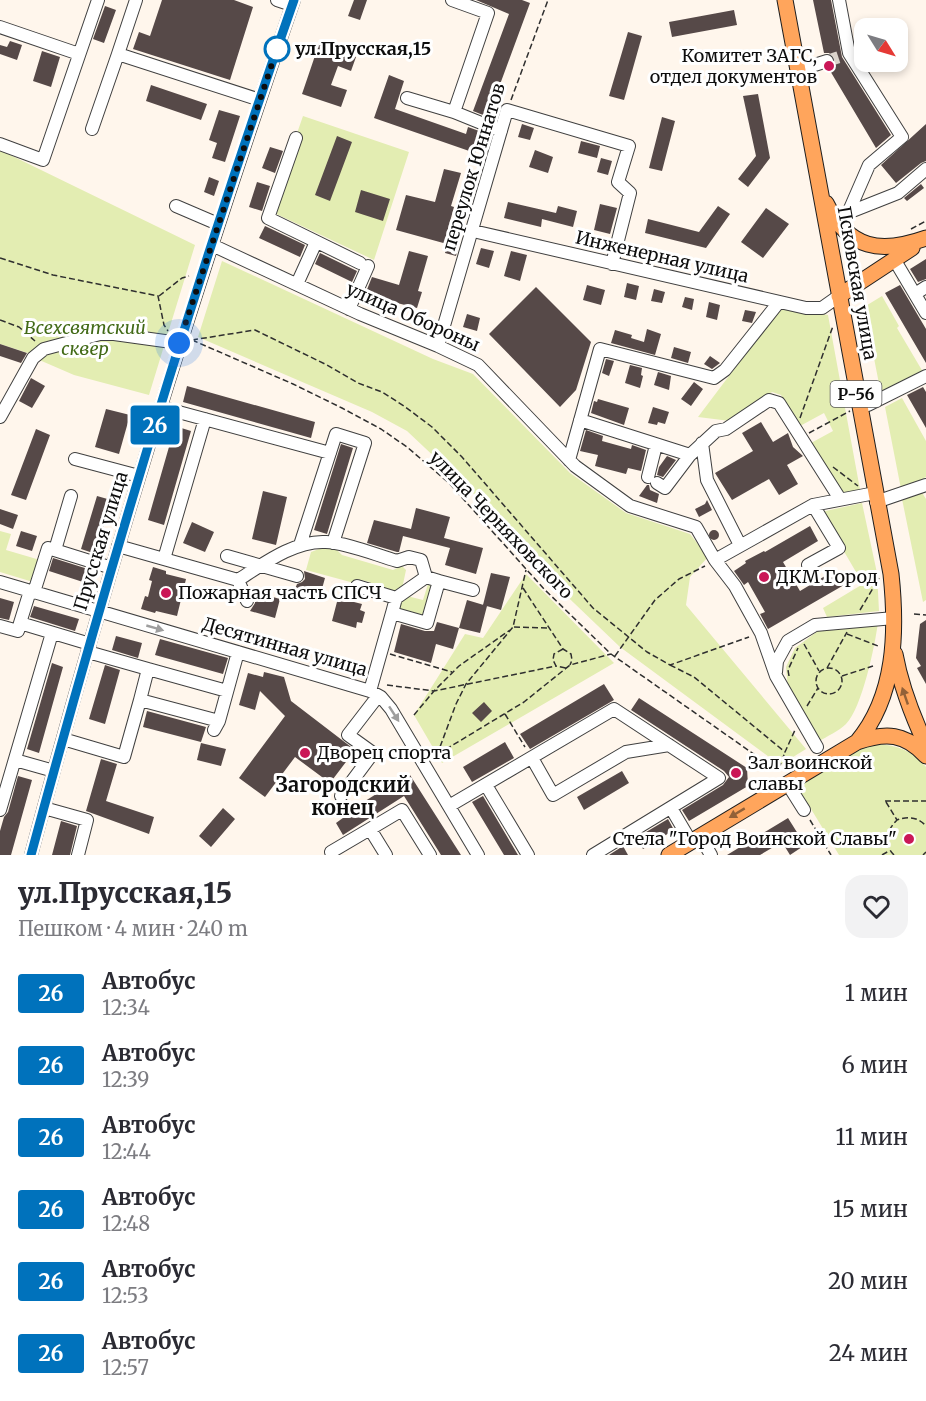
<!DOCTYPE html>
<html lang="ru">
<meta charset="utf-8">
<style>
body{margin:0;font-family:Merriweather,serif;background:#f2f2f3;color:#2b2b33;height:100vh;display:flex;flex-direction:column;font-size:22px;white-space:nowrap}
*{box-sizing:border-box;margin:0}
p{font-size:20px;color:#7c7c81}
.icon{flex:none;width:33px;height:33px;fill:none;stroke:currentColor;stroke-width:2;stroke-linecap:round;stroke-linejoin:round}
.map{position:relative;height:855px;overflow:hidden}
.sheet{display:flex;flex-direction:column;background:#fff;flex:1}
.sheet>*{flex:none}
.badge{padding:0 12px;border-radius:4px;font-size:21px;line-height:39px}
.needle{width:39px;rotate:127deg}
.tools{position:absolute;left:854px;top:18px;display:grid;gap:12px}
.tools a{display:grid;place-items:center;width:54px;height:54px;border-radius:12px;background:#fff;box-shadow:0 3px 9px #0003;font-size:30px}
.you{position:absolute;width:30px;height:30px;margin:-15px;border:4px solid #fff;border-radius:50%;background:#1a73e8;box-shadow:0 0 0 9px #1a73e833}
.map>.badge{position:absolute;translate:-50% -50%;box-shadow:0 0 0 3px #fff}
.round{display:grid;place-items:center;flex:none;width:63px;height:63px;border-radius:18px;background:#f2f2f3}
.overview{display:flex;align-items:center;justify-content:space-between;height:102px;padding:0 18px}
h1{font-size:28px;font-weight:800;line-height:45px}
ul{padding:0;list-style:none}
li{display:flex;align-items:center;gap:18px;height:72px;padding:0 18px}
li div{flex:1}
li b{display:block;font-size:22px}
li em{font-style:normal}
li .badge{min-width:66px;font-weight:700;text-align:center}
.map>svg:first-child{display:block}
</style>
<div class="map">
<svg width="926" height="855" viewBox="0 0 926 855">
<rect width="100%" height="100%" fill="#fff6ec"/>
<path fill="#e3edb2" d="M 303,116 L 409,152 L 374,260 L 270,211 Z
M 0,150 L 195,245 L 149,395 L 74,375 L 37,359 L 31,354 L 0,344 Z
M 222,261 L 433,359 L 473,374 L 570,473 L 626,513 L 690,534 L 708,557 L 690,577 L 686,605 L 806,749 L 780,765 L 620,647 L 551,581 L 476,496 L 407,431 L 372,412 L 198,337 Z
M 882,296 L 899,326 L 897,328 L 923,372 L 881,394 L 864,307 Z
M 781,307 L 828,315 L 861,495 L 845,497 L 811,443 L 833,431 L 824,413 L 800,426 L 781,395 L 772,392 L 730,421 L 698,417 Z
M 902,398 L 926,441 L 926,477 L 901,489 L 885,407 Z
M 921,491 L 926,499 L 926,600 L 923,602 L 902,499 Z
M 862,503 L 877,573 L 879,611 L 827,617 L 823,608 L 863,584 L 821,512 Z
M 0,531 L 11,534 L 6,550 L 40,560 L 33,582 L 0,572 Z
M 327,546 L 335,548 L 342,555 L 393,570 L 402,566 L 406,570 L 402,589 L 391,594 L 372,589 L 370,582 L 357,579 L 354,583 L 306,570 L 311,552 Z
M 526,574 L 614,663 L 442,763 L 414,715 L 465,634 L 483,638 Z
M 430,582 L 433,583 L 424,617 L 400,612 L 398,608 L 401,600 L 407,596 L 423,600 L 428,584 Z
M 878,622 C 875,646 862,708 846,724 C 839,731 827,736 818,742 L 788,689 L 786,667 L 795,648 L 822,628 Z
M 879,744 C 899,746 913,751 926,767 L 926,855 L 839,855 L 797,786 L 864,746 Z"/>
<path fill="#564948" d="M 162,0 L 234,0 L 253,7 L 230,80 L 133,49 L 139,32 L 150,36 Z
M 354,0 L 367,0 L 360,20 L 348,16 Z
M 476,0 L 522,0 L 530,3 L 488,117 L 473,111 L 509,14 Z
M 813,0 L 831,0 L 842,57 L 891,135 L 876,148 L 829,69 L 833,66 L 835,59 L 829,53 L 824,53 Z
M 105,6 L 116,10 L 104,43 L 93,39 Z
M 734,10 L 737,25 L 672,37 L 669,22 Z
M 628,32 L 642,36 L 624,100 L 609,96 Z
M 10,41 L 22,45 L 17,60 L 0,54 L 0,45 L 7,47 Z
M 319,44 L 356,57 L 351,71 L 338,66 L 331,85 L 347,90 L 341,107 L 302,94 Z
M 42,51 L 60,57 L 51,87 L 33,81 Z
M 389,75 L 404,81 L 395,109 L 466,134 L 468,127 L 482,132 L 475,153 L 374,118 Z
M 151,85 L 207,104 L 201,120 L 146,101 Z
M 758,94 L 770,158 L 748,187 L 738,179 L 756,156 L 743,96 Z
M 219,110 L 240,116 L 225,162 L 212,158 L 217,143 L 209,140 Z
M 662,117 L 675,121 L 662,171 L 649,168 Z
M 522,124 L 534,128 L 530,140 L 518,137 Z
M 926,124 L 926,161 L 921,163 L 896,183 L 881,165 Z
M 337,136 L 352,142 L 330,201 L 315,195 Z
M 581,141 L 600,146 L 597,158 L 578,153 Z
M 270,147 L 283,151 L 275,173 L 262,168 Z
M 535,150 L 553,157 L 548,173 L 529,167 Z
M 601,158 L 612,161 L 608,175 L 597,172 Z
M 444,169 L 461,173 L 451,206 L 454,207 L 446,236 L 460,240 L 456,256 L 445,253 L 447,244 L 396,230 L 406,195 L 435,202 Z
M 209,177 L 219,181 L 214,196 L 204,192 Z
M 257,182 L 270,186 L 262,211 L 249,207 Z
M 921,184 L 924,188 L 907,201 L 904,198 Z
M 361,190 L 390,199 L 383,221 L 355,212 Z
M 508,202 L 556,213 L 558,206 L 577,211 L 573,227 L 542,219 L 541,227 L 504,218 Z
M 600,204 L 617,208 L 610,234 L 594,230 Z
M 718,206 L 730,214 L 706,248 L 645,233 L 648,219 L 699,232 Z
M 766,208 L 789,224 L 763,258 L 741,242 Z
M 265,226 L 305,245 L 300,257 L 259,238 Z
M 481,248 L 494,251 L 489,268 L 476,264 Z
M 409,251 L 428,256 L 418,291 L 422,292 L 417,308 L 393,302 L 391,306 L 381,303 L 382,300 L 366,292 L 372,277 L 399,285 Z
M 511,251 L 527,255 L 520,281 L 504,276 Z
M 320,253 L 357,271 L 352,282 L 315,264 Z
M 926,259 L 926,279 L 918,282 L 910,269 Z
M 627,283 L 639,286 L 636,300 L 624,297 Z
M 587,285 L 605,290 L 601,305 L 583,300 Z
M 900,285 L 926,329 L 926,363 L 885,293 Z
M 536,287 L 591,342 L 576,390 L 560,407 L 489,334 Z
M 654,289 L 665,292 L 662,303 L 651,301 Z
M 685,297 L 694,299 L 692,310 L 682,307 Z
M 709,302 L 720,305 L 717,320 L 706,317 Z
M 745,310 L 756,312 L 752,323 L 742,321 Z
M 467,314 L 480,318 L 477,331 L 463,327 Z
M 647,329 L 661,334 L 655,355 L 611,343 L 615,330 L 632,335 L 631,338 L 644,342 Z
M 0,344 L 27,353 L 21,363 L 0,356 Z
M 674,347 L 691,352 L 688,363 L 671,358 Z
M 710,356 L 720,363 L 712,369 L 704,364 Z
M 606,359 L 614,361 L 609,376 L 602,373 Z
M 630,365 L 642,368 L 641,375 L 643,376 L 640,388 L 625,383 Z
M 658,372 L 671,376 L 669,390 L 654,385 Z
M 31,378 L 45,386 L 32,408 L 19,401 Z
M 694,382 L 703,389 L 691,406 L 681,399 Z
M 187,386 L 315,422 L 311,438 L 183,402 Z
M 923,387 L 926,392 L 926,428 L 907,395 Z
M 598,399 L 629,408 L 624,425 L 591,413 L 594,401 L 597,402 Z
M 653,407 L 669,412 L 665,424 L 658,422 L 657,425 L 648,423 Z
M 106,409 L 130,415 L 119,454 L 95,447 Z
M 761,422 L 773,442 L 788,433 L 793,447 L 803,456 L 787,465 L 798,484 L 779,495 L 769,479 L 732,500 L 715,473 L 753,451 L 742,433 Z
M 175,426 L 191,431 L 164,525 L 148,520 Z
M 36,429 L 50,435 L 26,500 L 11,495 Z
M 586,430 L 603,436 L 602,441 L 631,449 L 632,445 L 646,450 L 641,471 L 628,468 L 626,474 L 595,466 L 598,455 L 580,451 Z
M 341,444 L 353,448 L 327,534 L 314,530 Z
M 667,456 L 676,460 L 663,477 L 657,475 L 659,467 Z
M 647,485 L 649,485 L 650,490 L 659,494 L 657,503 L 639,496 Z
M 263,491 L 287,497 L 276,545 L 252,539 Z
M 97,496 L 111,500 L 96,554 L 81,549 Z
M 707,500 L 712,510 L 699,517 L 695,509 L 705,504 Z
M 416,508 L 450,517 L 444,538 L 483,548 L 476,574 L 445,565 L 450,548 L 403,536 L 399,552 L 397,552 L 367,543 L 374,520 L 411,529 Z
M 0,509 L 18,515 L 13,529 L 0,524 Z
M 192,522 L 214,532 L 205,552 L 183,543 Z
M 810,526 L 818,541 L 783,562 L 800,591 L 835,570 L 844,585 L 768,629 L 760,614 L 765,612 L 748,582 L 744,585 L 734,571 L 746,563 L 745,561 L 764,551 L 765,552 Z
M709 535a5 5 0 1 1 10 0a5 5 0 1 1-10 0Z
M 21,531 L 37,536 L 32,551 L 16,546 Z
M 53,558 L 88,569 L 83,582 L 49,571 Z
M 153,567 L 166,571 L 166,574 L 186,579 L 177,616 L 156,611 L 155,613 L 141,609 L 145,596 L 148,597 L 152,581 L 149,580 Z
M 304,571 L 325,578 L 320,596 L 295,589 L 297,584 L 302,582 L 305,579 Z
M 491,573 L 510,577 L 501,610 L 483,605 Z
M 255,592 L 280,599 L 275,618 L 250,611 L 255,603 Z
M 0,598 L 14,602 L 9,620 L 0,618 Z
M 338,598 L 362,604 L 360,610 L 365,612 L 362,623 L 357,622 L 356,628 L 332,621 Z
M 467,600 L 487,606 L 480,633 L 459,628 Z
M 34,606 L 79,619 L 75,631 L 30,617 Z
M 926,620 L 926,684 L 917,668 L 921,666 L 916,658 L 920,624 Z
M 437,622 L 459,628 L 453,649 L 436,644 L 431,663 L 394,652 L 401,624 L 425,631 L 434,631 Z
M 116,636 L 142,643 L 138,658 L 112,650 Z
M 160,639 L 228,658 L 223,674 L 155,655 Z
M 52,663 L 63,667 L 39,753 L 27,749 Z
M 105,665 L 120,670 L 105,724 L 89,719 Z
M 264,672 L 284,677 L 291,701 L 355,750 L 330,783 L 295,757 L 265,797 L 239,778 L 285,716 L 260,691 L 255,710 L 239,705 L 248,673 L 263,677 Z
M 604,684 L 614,700 L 530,749 L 520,734 Z
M 639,698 L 747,768 L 748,786 L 689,821 L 682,810 L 723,785 L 729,777 L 724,771 L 631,710 Z
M 484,702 L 492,711 L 481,722 L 472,713 Z
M 147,711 L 206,727 L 201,742 L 143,727 Z
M 505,742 L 514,758 L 472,782 L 463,767 Z
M 201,743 L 226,749 L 221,766 L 197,760 Z
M 101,759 L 117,764 L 106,801 L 154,817 L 149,834 L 86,811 Z
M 622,771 L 629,783 L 584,810 L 577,797 Z
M 410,775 L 431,808 L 461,855 L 441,855 L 404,796 L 343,835 L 336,823 L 347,815 L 346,813 L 397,781 L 398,783 Z
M 18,776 L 32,780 L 11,855 L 0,855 L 0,831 L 4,817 L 8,812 Z
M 483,796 L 518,855 L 504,855 L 472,802 Z
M 223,808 L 235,819 L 211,847 L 199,836 Z
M 788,818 L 805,845 L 790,855 L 782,842 L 760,855 L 727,855 Z
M 668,819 L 674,830 L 643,849 L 636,838 Z
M 61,821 L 77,826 L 70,855 L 52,855 Z
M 623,846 L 628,855 L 609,855 Z"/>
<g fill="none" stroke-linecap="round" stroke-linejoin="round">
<path stroke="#dbd3cb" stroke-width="12" stroke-dasharray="12 6" stroke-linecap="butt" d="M 827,61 L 842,56"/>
<defs>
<path id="minor" d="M 277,0 L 292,5
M 452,0 L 488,13 L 454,112
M 839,0 L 849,53 L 902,137 L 869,165 L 849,211
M 0,27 L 79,54
M 118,54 L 136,0
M 799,70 L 827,61
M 407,98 L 454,112 L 501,131
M 92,129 L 118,54 L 260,100
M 296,138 L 268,218 L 360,263
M 0,144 L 43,160 L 98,0
M 176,206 L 218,224
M 845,214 L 898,193 L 926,169
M 473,231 L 806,308 L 822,308 L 839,296
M 212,245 L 360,314 L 438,346 L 478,365 L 575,466 L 630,506 L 696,527 L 715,560 L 735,586 L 761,633 L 776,676 L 817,747
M 894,259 L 926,313
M 297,284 L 316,242
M 915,294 L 926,287
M 349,309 L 368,266
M 438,346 L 507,110 L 629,146 L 618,182 L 630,193 L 612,264
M 160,407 L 330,453
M 859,407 L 868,405 L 926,376
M 0,417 L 33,358 L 44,349 L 100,334 L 114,334 L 179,343
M 580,420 L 690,455 L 716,431 L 726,429 L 769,400 L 779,403 L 840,499
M 702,443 L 707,480 L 740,545
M 75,459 L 139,476
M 569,460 L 600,349 L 714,378 L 725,370 L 779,302
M 648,477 L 656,445
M 657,483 L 665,488 L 690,455
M 876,502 L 926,485
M 300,545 L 336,434 L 365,443 L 333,543
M 118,546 L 238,580
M 55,550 L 71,496
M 227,556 L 297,576
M 164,559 L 205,419
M 715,560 L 813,505 L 875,493
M 808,565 L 839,548 L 813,505
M 238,580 C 263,564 295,540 326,542 C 348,543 376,555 397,561 L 409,557 L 421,560 L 426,577 L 439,581 L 427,623 L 392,613 L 370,691
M 238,580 L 247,601
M 439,581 L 473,590
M 0,582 L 370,691 L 381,697 L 391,709 L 478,855
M 357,586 L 396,598
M 30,591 L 20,623 L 90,644
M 34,592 L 48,548 L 112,568
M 392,613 L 396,598 L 426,577
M 0,626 L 18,631 L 20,623
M 88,652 L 148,669 L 140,700
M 148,669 L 227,691
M 776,672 L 777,661 L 788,641 L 815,625 L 894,618
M 214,730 L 219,721 L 238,652
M 63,739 L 124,757 L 140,700 L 219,721
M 532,758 L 553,795 L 626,752 L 669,745
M 15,760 L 54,771
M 787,783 L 804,810
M 486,785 L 528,855
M 341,796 L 373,753 L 348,735 L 378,696
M 449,806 L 614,709 L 719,778 L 593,855
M 44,808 L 87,820 L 78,855
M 671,808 L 691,842
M 0,810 L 52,633
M 370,829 L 402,810 L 430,855
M 700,836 L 711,855
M 331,852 L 370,829 L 386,855
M 31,855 C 108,567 197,282 294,0"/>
<path id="major" d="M 785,0 L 891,574 C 897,631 896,696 857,742
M 826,203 C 849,250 881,254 926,238
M 839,296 L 912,248
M 895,654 C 901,687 912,715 926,745
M 669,855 L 857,742 C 886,732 905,733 926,756"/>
</defs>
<use href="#minor" stroke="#404040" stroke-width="14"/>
<use href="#major" stroke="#1e1e1e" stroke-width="17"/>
<path stroke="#2f2f2f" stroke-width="1.5" stroke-dasharray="6 3" stroke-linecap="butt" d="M 511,100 L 548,0
M 911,229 L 926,221
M 0,258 L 53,275 L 158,296 L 164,325 L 168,331
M 159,296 L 182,278 L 189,276
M 0,320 L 19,327 L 35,341
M 192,340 L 293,384 L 342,408 L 381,429 L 407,447 L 449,483 L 544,589 L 611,654 L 778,771 L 785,752
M 192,340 L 255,330 L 327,365 L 358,383 L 382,392 L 404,406 L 432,427 L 462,457 L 593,608 L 647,652 L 670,665 L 749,637
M 800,418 L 833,326
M 809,433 L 850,411
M 833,467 L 858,486
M 523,588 L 563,649 L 571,654 L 572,660 L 570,665
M 860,610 L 879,578
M 914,614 L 926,615
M 514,627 L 549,628
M 847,634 L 878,646
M 804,644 L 819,671
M 563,649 L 554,654 L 553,660 L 556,666 L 566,668
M 390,654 L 452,672
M 615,656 L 655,600 L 679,579 L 705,566
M 670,665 L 694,677 L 785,752 L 795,730
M 827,668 L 847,632
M816 681a13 13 0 1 1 26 0a13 13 0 1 1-26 0Z
M 789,676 L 788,670 L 798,648
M 842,676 L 873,666
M 387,685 L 434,691 L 556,666
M 807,706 L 818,688
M 505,714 L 525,747
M 414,715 L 434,691 L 459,666 L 510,630
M 438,754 L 524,702 L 570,665 L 611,654
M 437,755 L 456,704 L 466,684 L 513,627 L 526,570
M 885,801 L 926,801
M 886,802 L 897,820
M 810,820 L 831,855
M 882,855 L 889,851
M 894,855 C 883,844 886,831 897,820 C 908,816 918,817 926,826
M 923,855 L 926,852"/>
<use href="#minor" stroke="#fff" stroke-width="12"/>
<use href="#major" stroke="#ffa55c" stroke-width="15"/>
</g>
<defs><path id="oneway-solid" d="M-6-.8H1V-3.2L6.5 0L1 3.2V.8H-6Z" transform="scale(1.5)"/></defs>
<g fill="#9e9e9e">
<use href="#oneway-solid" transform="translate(155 628) rotate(16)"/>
<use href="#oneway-solid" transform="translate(394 714) rotate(57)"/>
</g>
<g fill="#926138">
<use href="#oneway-solid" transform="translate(905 696) rotate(-109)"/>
<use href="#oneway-solid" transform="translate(737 813) rotate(149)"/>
</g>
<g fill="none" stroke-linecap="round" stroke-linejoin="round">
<defs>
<path id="line" d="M 31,855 C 109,567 195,281 294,0"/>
</defs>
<use href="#line" stroke="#fff" stroke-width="14"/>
<use href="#line" stroke="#0072bc" stroke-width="9"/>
<path stroke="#0d0d0d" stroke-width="6" stroke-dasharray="0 10.8" d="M 179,343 L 278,46 L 277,49"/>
</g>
<circle fill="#fff" stroke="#0072bc" stroke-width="3" cx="277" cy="49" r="12"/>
<g fill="#ca1757" stroke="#fff" stroke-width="2">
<circle cx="829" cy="66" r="6"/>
<circle cx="764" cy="577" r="6"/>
<circle cx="166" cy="593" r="6"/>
<circle cx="305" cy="753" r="6"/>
<circle cx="736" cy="773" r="6"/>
<circle cx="909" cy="839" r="6"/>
</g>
<g text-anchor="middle" stroke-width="6" stroke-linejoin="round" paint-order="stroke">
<rect fill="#fff" stroke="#565656" stroke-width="1.5" x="830.5" y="381" width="51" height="26" rx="4.5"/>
<g font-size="16" font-weight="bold" fill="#0d0d0d">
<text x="856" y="400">Р-56</text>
</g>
<g font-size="18" font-weight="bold" fill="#0d0d0d" stroke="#fff" text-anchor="start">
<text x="295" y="55">ул.Прусская,15</text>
</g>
<g font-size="18" fill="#0d0d0d" stroke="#fff" text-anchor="start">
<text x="817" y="62" text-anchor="end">Комитет ЗАГС,<tspan x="817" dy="21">отдел документов</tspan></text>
<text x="776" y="583">ДКМ Город</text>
<text x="178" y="599">Пожарная часть СПСЧ</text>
<text x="317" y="759">Дворец спорта</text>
<text x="748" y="769">Зал воинской<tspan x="748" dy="21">славы</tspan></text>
<text x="897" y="845" text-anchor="end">Стела "Город Воинской Славы"</text>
</g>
<g font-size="18" fill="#0d0d0d" stroke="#fff">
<text transform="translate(474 167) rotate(-73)" y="6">переулок Юннатов</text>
<text transform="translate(662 257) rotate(13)" y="6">Инженерная улица</text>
<text transform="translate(857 283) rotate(80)" y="6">Псковская улица</text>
<text transform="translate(413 317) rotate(24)" y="6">улица Обороны</text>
<text transform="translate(501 525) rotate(46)" y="6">улица Черняховского</text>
<text transform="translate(101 541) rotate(-73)" y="6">Прусская улица</text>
<text transform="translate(285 647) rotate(16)" y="6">Десятинная улица</text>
</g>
<g font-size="18" font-style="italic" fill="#426a17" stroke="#fff">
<text x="85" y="334">Всехсвятский<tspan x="85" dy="21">сквер</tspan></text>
</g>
<g font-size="20" font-weight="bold" fill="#0d0d0d" stroke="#fff">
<text x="343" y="792">Загородский<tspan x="343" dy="23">конец</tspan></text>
</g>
</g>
</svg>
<div class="tools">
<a><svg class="needle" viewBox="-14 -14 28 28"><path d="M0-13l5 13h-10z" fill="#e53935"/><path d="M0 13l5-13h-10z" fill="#7c7c81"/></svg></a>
</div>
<div class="you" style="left:179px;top:343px"></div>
<b class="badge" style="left:155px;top:425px;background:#0072bc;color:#fff">26</b>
</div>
<section class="sheet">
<div class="overview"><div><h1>ул.Прусская,15</h1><p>Пешком · 4 мин · 240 m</p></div><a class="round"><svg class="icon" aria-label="heart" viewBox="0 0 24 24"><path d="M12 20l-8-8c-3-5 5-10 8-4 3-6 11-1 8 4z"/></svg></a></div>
<ul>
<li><span class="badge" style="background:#0072bc;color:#fff">26</span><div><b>Автобус</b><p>12:34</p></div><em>1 мин</em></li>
<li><span class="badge" style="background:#0072bc;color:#fff">26</span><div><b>Автобус</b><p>12:39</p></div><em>6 мин</em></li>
<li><span class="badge" style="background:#0072bc;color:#fff">26</span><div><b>Автобус</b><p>12:44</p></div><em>11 мин</em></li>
<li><span class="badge" style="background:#0072bc;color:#fff">26</span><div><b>Автобус</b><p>12:48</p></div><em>15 мин</em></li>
<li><span class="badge" style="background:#0072bc;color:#fff">26</span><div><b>Автобус</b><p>12:53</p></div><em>20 мин</em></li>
<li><span class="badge" style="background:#0072bc;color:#fff">26</span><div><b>Автобус</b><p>12:57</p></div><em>24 мин</em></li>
</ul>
</section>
